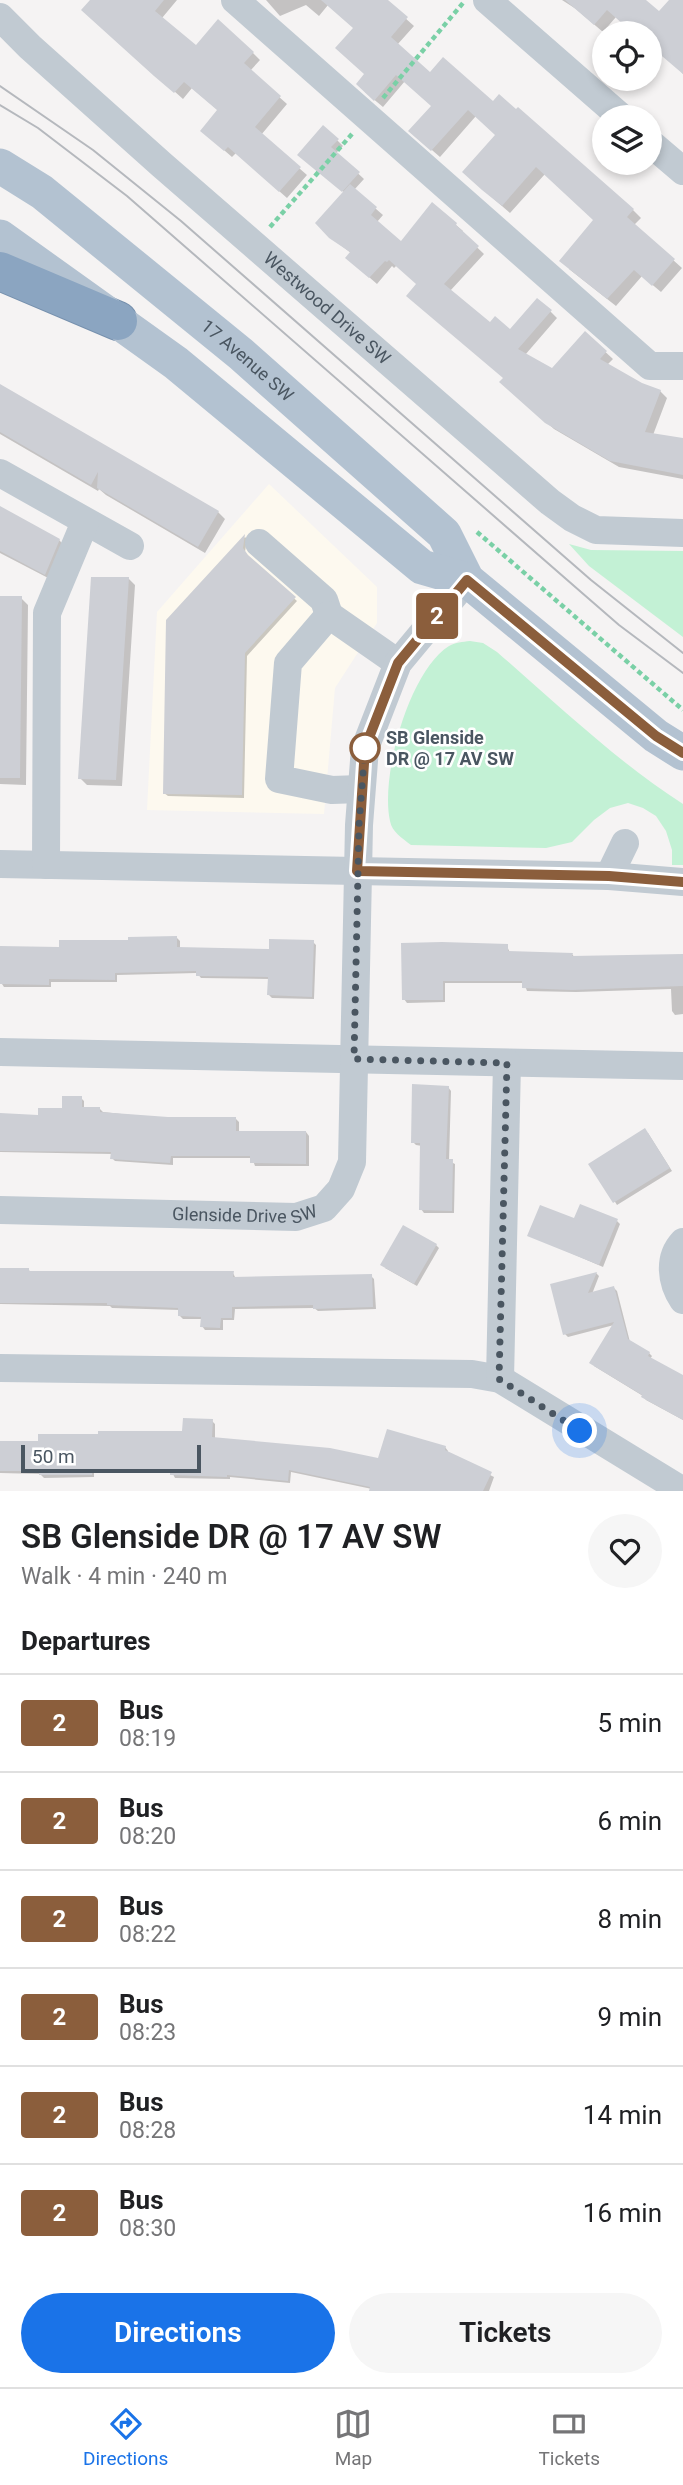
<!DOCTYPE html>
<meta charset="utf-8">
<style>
body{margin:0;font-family:Roboto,sans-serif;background:#f6f6f6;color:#202124;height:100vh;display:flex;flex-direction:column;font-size:26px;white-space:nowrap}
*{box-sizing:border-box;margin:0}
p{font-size:23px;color:#757577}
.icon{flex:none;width:38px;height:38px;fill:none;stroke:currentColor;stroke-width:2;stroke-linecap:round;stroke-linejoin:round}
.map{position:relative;height:1491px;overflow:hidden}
.panel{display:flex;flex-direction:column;background:#fff;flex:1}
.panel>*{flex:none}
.badge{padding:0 14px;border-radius:5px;font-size:24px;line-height:46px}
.fabs{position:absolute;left:592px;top:21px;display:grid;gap:14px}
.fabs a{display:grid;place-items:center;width:70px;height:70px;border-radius:50%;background:#fff;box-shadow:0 4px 10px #0003;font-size:35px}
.scale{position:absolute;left:21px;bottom:18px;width:180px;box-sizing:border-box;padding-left:7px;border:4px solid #4a5661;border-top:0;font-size:19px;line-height:24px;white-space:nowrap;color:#4a5661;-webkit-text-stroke:5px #fff;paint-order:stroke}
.you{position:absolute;width:35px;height:35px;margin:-18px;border:5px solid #fff;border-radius:50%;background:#1a73e8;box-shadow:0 0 0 10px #1a73e833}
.map>.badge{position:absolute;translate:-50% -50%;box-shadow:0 0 0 4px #fff}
h2{padding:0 21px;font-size:26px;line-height:63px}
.round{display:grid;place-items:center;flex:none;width:74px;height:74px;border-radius:37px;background:#f6f6f6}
.head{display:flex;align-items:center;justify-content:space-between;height:119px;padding:0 21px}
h1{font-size:33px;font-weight:600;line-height:52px}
.cta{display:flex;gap:14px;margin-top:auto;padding:14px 21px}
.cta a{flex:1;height:80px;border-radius:42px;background:#1a73e8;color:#fff;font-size:28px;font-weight:600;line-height:80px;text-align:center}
.cta a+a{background:#f6f6f6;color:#202124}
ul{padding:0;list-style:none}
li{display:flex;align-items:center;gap:21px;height:98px;padding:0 21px;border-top:2px solid #e0e0e0}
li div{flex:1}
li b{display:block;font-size:26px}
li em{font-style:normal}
li .badge{min-width:77px;font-weight:700;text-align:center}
.tab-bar{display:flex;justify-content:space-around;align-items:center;height:98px;border-top:2px solid #e0e0e0;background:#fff;font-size:19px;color:#757577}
.tab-bar a{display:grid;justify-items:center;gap:4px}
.tab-bar .on{color:#1a73e8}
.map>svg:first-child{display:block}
</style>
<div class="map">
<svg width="683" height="1491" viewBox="0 0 683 1491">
<rect width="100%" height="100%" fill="#f5f3f3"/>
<path fill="#fdf9ef" d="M 269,484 L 377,587 L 377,623 L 335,688 L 324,814 L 147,810 L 157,612 Z"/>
<path fill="#c3f1d5" d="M 569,544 L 591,550 L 683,551 L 683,637 L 589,566 Z
M 470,641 L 483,643 L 497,652 C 557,704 616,761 683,804 L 683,865 L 672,865 L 672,850 L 666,831 L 656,816 L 643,808 L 628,803 L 610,808 L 594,820 L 572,842 L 546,848 L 411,845 C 402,838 392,832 390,821 C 380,776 409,671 449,646 C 456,642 462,642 470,641 Z"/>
<path fill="#0003" d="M 91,0 L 177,0 L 162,18 L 196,47 L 253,53 L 260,60 L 250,71 L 287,104 L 261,135 L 307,175 L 287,198 L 236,153 L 232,157 L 210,138 L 219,111 L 192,88 L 183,99 L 91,17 Z
M 266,0 L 385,0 L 414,26 L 397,45 L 430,74 L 493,103 L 516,111 L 518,110 L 633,210 L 641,218 L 634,225 L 682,268 L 661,292 L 642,276 L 616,306 L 569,269 L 596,220 L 545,174 L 510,213 L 472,180 L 497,135 L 476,116 L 440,157 L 418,138 L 433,106 L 405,81 L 383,107 L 365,92 L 366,74 L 355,29 L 328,5 L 319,16 L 306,5 L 280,16 Z
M 562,0 L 643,0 L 659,14 L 671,0 L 683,0 L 683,74 L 649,33 L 636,33 L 616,17 L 603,32 L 576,9 Z
M 337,140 L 343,146 L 336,153 L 364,179 L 354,190 L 383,215 L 377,222 L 401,243 L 433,205 L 456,225 L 463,231 L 462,233 L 484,254 L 450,291 L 490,325 L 510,331 L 550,311 L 557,318 L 525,355 L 553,370 L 586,334 L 613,359 L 607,365 L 642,385 L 660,391 L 667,398 L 653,435 L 683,440 L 683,479 L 619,467 L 554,429 L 509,388 L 505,378 L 418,284 L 397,265 L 394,268 L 392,266 L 377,284 L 354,264 L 351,253 L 330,237 L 345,193 L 305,160 Z
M 0,386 L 218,512 L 225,519 L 205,553 L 106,495 L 99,489 L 98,491 L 0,434 Z
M 0,508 L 59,540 L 66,547 L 52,580 L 0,553 Z
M 245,537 L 247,539 L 245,552 L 250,559 L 297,601 L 247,656 L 244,798 L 168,796 L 164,793 L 168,621 Z
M 128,578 L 135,585 L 122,786 L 87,785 L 80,778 Z
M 0,598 L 21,598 L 28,605 L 26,785 L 0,784 Z
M 176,937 L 180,941 L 180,949 L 271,951 L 313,942 L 316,945 L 314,999 L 272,998 L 269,995 L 270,979 L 201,978 L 197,973 L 117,975 L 117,982 L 51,982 L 51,987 L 4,987 L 0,981 L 0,948 L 61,949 Z
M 507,946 L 510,953 L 572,954 L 575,958 L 683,955 L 683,1014 L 675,1015 L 672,1011 L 671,989 L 576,992 L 527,991 L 524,983 L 445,983 L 445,1002 L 407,1003 L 404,999 Z
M 448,1087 L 451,1091 L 449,1161 L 455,1164 L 454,1213 L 424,1213 L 421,1209 L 422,1146 L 416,1145 L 413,1142 Z
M 81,1098 L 84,1101 L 84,1109 L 100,1109 L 103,1112 L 168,1119 L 236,1119 L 239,1122 L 239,1133 L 306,1132 L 309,1136 L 309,1166 L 255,1166 L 252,1158 L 173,1158 L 173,1165 L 115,1161 L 112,1158 L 113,1154 L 0,1152 L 0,1115 L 40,1117 L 64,1110 Z
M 648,1133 L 672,1171 L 617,1205 L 591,1164 Z
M 575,1221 L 617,1221 L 620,1224 L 603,1267 L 529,1235 Z
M 436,1245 L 439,1248 L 417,1286 L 385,1268 Z
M 0,1269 L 29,1270 L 31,1273 L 233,1273 L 236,1279 L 371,1276 L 374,1279 L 376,1309 L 318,1311 L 314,1308 L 235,1309 L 234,1320 L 223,1320 L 223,1330 L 205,1330 L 202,1326 L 202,1319 L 183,1319 L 180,1316 L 180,1310 L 112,1308 L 110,1306 L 0,1304 Z
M 596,1273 L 599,1276 L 592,1294 L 614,1288 L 617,1291 L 630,1342 L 649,1353 L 652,1356 L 650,1359 L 683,1377 L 683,1420 L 646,1400 L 643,1396 L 594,1366 L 614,1325 L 568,1337 L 565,1334 Z
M 212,1421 L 215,1424 L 215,1439 L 380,1460 L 445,1447 L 448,1451 L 448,1454 L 494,1477 L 489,1491 L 372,1491 L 372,1489 L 291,1472 L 290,1483 L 230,1477 L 230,1479 L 175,1478 L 172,1472 L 94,1471 L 94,1477 L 44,1478 L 40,1474 L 0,1473 L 0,1442 L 40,1443 L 184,1433 Z"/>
<path fill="#cdcfd5" d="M 90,0 L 164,0 L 155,11 L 196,45 L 218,19 L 254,52 L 244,63 L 281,96 L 255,127 L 301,167 L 279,192 L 228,147 L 224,151 L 200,131 L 217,110 L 184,82 L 174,93 L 154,76 L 81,10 Z
M 321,0 L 388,0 L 408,17 L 391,37 L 430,72 L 443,57 L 493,101 L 499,94 L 516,109 L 518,107 L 634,209 L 627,217 L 675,259 L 652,286 L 634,270 L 607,299 L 559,261 L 593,220 L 536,167 L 502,206 L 482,190 L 462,172 L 495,135 L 468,110 L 431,151 L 408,131 L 431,106 L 396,75 L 374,101 L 356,84 L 364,74 L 335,48 L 353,28 Z
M 565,0 L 646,0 L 659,11 L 669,0 L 683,0 L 683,74 L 649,45 L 649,33 L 633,33 L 607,10 L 594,25 Z
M 323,125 L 339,139 L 331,147 L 360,172 L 342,192 L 297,155 Z
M 350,184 L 377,207 L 371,215 L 401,241 L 432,202 L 457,223 L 456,225 L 479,246 L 444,284 L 490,322 L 495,316 L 510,329 L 537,298 L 552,310 L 518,349 L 552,368 L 585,331 L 607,351 L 600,359 L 642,383 L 661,390 L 645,432 L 683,438 L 683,475 L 610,461 L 545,423 L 499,382 L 503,378 L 406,296 L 416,284 L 389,260 L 387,262 L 385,261 L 369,278 L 345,258 L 350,252 L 329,238 L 315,223 Z
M 0,384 L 219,511 L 198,547 L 97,488 L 98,472 L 91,485 L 0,432 Z
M 0,506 L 60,539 L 45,575 L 0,551 Z
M 245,534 L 243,548 L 248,555 L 296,597 L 245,653 L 242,795 L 163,794 L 166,620 Z
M 91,577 L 129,577 L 116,780 L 78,779 Z
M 0,596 L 22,596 L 20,778 L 0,778 Z
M 177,936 L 177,947 L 269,949 L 269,939 L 314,940 L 312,997 L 267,995 L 268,977 L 196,976 L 196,971 L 115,973 L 115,980 L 49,979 L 49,985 L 0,984 L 0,946 L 59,947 L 59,940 L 128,940 L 128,937 Z
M 442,942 L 508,944 L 508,951 L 573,953 L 572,956 L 683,954 L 683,986 L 572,990 L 522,988 L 522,981 L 443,981 L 443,1000 L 402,1000 L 401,943 Z
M 412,1084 L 449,1086 L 446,1159 L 453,1159 L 452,1211 L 419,1210 L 420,1143 L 411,1143 Z
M 62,1096 L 82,1096 L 82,1107 L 100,1107 L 100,1112 L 168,1117 L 236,1117 L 236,1131 L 306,1131 L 306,1164 L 250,1163 L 250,1156 L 171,1156 L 170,1163 L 110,1159 L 111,1152 L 0,1151 L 0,1113 L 38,1115 L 38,1108 L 62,1108 Z
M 645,1128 L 670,1168 L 613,1203 L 588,1164 Z
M 580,1204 L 618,1219 L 599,1265 L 527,1236 L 540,1205 L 574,1218 Z
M 403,1225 L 437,1244 L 414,1284 L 380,1265 Z
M 0,1268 L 29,1268 L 29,1271 L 234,1271 L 233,1277 L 372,1274 L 373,1307 L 313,1309 L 313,1305 L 232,1307 L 232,1318 L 221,1318 L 220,1328 L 200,1327 L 201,1317 L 178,1316 L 178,1308 L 107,1305 L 107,1303 L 0,1303 Z
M 597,1272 L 588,1293 L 614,1286 L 628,1339 L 650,1352 L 648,1356 L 683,1375 L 683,1420 L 641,1397 L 642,1395 L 589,1363 L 614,1322 L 563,1335 L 550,1284 Z
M 183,1418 L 213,1419 L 212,1437 L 330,1448 L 378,1458 L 387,1429 L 446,1446 L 445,1450 L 492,1472 L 483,1491 L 369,1491 L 370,1487 L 289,1470 L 288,1481 L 227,1475 L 227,1477 L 170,1475 L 170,1470 L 92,1469 L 92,1475 L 39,1475 L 39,1471 L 0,1471 L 0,1441 L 38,1441 L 38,1434 L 98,1434 L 98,1431 L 182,1431 Z"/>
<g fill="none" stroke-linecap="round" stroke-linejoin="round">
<defs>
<path id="highway" d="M 0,271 L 118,321"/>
</defs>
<use href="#highway" stroke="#7690ad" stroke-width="40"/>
<path stroke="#7ad0a6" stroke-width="4.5" stroke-dasharray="5 3.5" stroke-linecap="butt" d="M 383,98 L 463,3
M 270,227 L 352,134
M 477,532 L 683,710"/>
<g stroke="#c1cad2" stroke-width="28">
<path d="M 235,0 L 650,366 L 683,366"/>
<path d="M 487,0 L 621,117"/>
<path id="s1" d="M 0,17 L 30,47 L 162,165 L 550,502 L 572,518 L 596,530 L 683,533"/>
<path d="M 649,142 L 683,171"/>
<path d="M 0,473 L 130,546"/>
<path d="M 259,543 L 324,600 L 329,615"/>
<path d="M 360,789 L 332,790 L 279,779 L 288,663 L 329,615 L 398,663"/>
<path d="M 0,864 L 609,876 L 683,882"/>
<path d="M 46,865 L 47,613 L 85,522"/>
<path d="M 609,876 L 625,843"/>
<path d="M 0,1052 L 683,1066"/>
<path id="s2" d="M 0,1210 L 296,1217 L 324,1208 L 341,1189 L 352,1162 L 359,825 L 365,748 L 398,663 L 467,580"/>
<path d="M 683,1242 C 668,1258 671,1282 683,1300"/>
<path d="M 0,1368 L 472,1374 L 500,1379 L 683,1491"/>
<path d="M 500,1379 L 507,1063"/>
</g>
<g stroke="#b3c2d1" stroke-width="35">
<path id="s3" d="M 0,166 L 42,192 L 241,354 L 444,534 L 467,580 L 656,736 L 683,753"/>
<path d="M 0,237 L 176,363 L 422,567 L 467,580"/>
</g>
<use href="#highway" stroke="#8ba5c1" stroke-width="38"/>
<path stroke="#b5b8bd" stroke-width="2" d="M 0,86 L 93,150 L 181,221 L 591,580 L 683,653
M 0,105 L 38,128 L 127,196 L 581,592 L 619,625 L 683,673"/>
</g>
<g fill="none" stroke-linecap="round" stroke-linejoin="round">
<defs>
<path id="line" d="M 683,753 L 656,736 L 467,580 L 398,663 L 365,748 L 357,871 L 609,876 L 683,882"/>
</defs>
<use href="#line" stroke="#fff" stroke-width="16"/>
<use href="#line" stroke="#8b5e3c" stroke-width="10"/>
<path stroke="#4a5661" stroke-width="7" stroke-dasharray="0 12.6" d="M 365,748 L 359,825 L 354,1059 L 507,1063 L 499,1379 L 580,1431"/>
</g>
<circle fill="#fff" stroke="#8b5e3c" stroke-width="3.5" cx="365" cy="748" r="14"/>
<g text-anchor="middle" stroke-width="5" stroke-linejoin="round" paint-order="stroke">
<g font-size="18" fill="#4a5661" stroke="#fff">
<text dy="6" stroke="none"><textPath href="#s1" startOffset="438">Westwood Drive SW</textPath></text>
<text dy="6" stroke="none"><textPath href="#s3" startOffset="315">17 Avenue SW</textPath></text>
<text dy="6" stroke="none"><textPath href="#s2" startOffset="245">Glenside Drive SW</textPath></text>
</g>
<g font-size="18" font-weight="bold" fill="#4a5661" stroke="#fff" text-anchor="start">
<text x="386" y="744">SB Glenside<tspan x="386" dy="21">DR @ 17 AV SW</tspan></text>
</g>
</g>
</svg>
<div class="fabs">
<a><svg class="icon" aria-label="locate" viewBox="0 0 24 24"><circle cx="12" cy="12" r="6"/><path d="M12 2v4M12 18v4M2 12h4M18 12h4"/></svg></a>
<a><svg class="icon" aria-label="layers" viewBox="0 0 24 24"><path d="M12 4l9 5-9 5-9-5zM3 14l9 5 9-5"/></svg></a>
</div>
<div class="scale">50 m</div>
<div class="you" style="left:580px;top:1431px"></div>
<b class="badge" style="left:437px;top:616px;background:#8b5e3c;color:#fff">2</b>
</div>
<section class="panel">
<div class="head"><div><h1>SB Glenside DR @ 17 AV SW</h1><p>Walk · 4 min · 240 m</p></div><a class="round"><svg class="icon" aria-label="heart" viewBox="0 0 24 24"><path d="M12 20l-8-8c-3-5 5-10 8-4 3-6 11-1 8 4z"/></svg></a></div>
<h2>Departures</h2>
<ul>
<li><span class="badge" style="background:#8b5e3c;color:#fff">2</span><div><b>Bus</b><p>08:19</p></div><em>5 min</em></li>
<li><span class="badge" style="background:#8b5e3c;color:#fff">2</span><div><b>Bus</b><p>08:20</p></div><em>6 min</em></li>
<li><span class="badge" style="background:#8b5e3c;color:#fff">2</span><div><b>Bus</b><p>08:22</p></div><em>8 min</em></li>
<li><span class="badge" style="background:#8b5e3c;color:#fff">2</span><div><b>Bus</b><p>08:23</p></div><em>9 min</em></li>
<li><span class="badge" style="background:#8b5e3c;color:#fff">2</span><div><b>Bus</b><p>08:28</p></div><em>14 min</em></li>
<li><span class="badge" style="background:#8b5e3c;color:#fff">2</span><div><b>Bus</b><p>08:30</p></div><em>16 min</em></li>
</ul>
<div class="cta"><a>Directions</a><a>Tickets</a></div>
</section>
<nav class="tab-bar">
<a class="on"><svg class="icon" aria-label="directions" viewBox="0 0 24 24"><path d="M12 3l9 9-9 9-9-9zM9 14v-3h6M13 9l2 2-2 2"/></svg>Directions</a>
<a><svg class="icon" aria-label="map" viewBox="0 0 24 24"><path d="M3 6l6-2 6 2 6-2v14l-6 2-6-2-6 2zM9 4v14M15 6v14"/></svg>Map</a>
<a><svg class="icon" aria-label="tickets" viewBox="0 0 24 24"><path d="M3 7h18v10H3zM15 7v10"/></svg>Tickets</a>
</nav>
